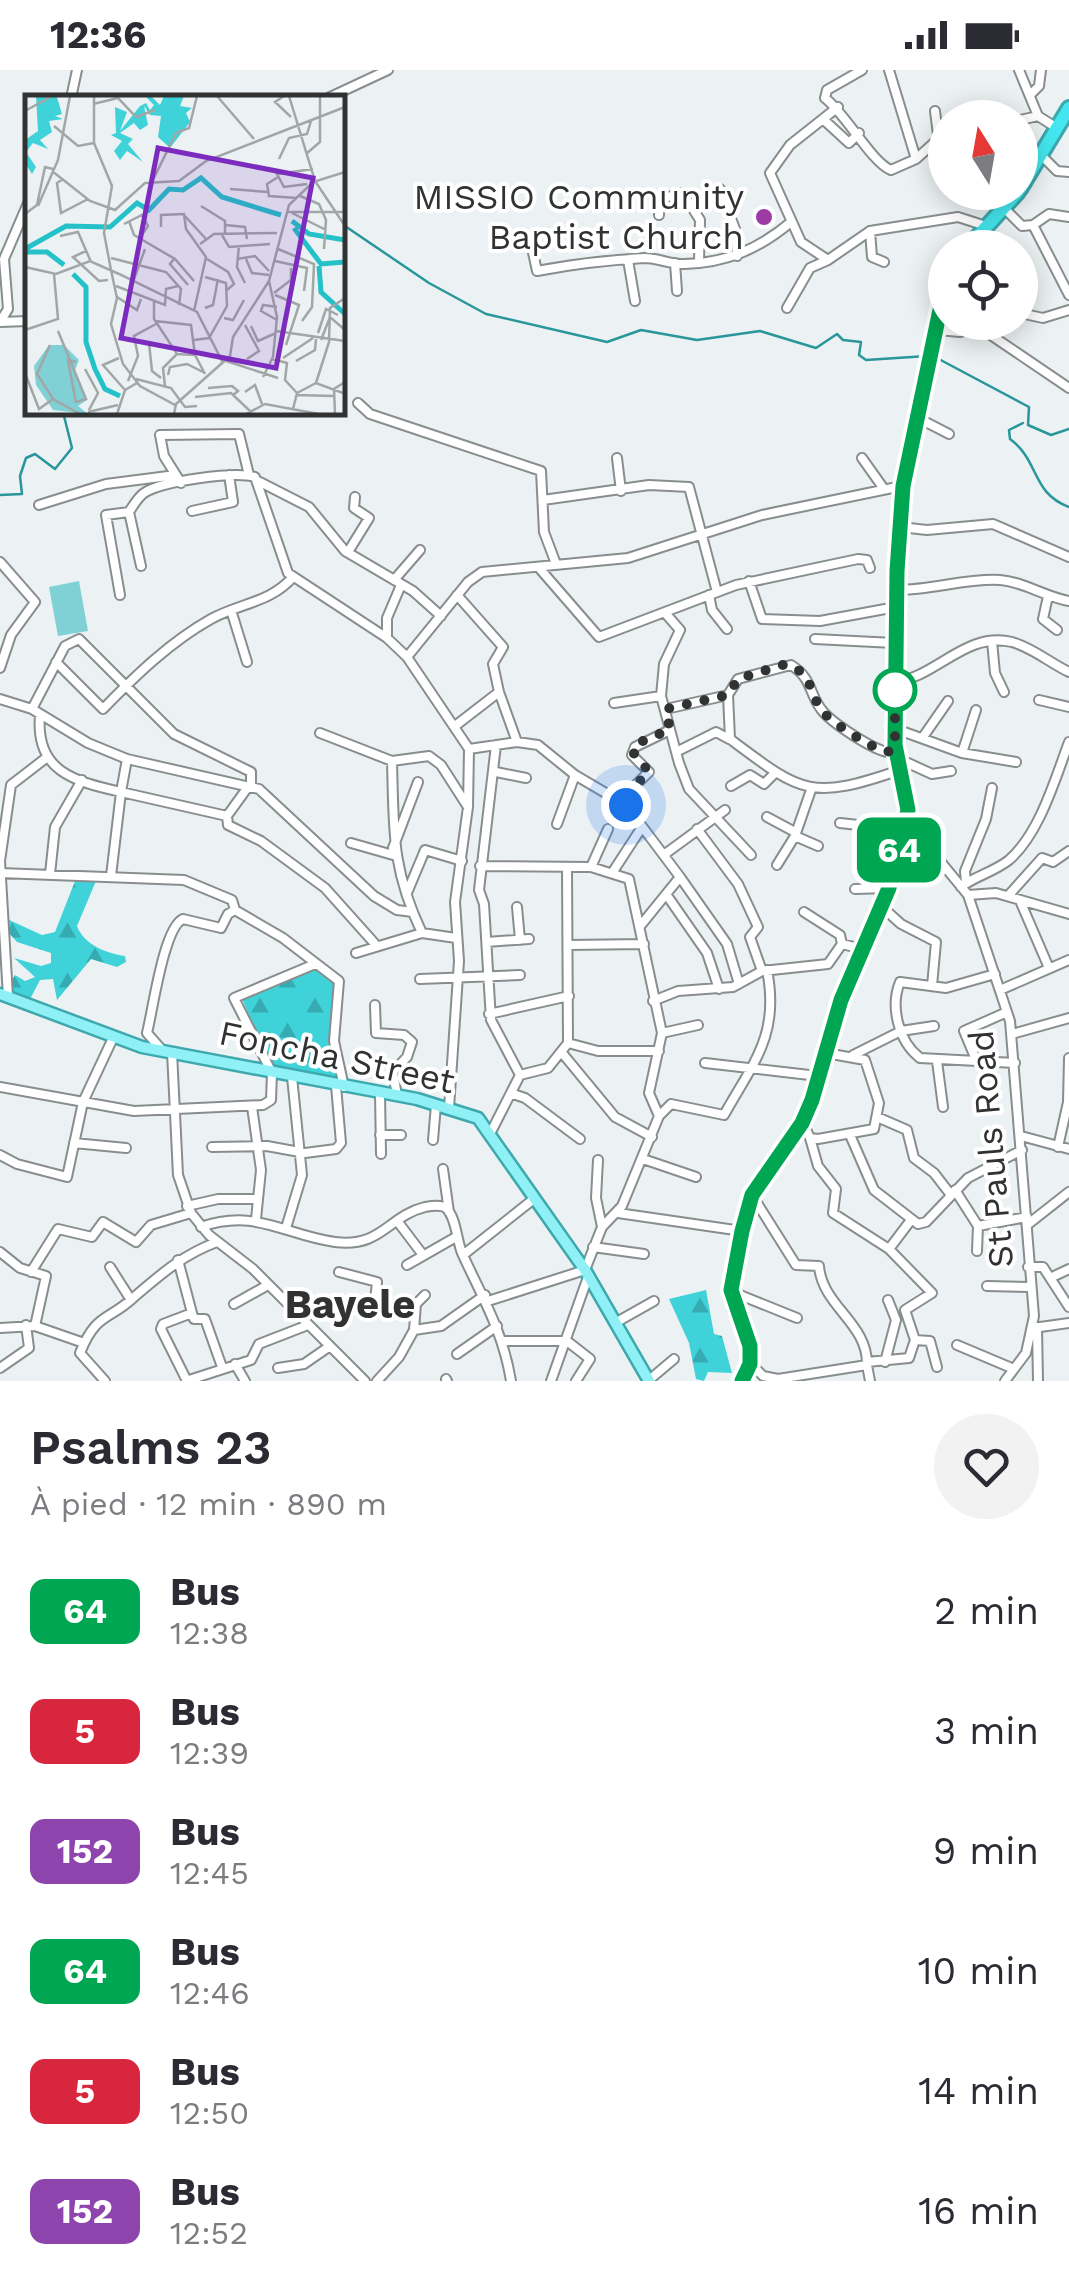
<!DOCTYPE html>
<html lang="fr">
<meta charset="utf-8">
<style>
body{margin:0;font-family:"Work Sans",sans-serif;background:#f2f2f3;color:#2b2b33;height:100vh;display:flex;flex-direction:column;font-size:38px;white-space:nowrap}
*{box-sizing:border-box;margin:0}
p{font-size:32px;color:#7c7c81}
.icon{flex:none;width:55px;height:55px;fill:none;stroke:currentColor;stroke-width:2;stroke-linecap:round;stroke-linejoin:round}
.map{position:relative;height:1311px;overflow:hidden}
.drawer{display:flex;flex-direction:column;background:#fff;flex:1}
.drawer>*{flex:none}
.badge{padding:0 20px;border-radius:15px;font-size:35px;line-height:65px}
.needle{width:65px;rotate:349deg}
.buttons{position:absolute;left:928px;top:30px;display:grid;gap:20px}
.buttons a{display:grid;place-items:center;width:110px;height:110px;border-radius:50%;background:#fff;box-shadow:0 5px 25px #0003;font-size:50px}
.you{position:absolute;width:50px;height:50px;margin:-25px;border:8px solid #fff;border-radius:50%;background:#1a73e8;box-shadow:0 0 0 15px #1a73e833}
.map>.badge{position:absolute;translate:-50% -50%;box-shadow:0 0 0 5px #fff}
.round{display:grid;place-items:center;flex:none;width:105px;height:105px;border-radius:52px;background:#f2f2f3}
.summary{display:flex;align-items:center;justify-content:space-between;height:170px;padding:0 30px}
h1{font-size:48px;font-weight:600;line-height:75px}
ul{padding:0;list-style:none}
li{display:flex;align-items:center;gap:30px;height:120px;padding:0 30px}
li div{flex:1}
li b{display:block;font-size:38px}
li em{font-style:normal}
li .badge{min-width:110px;font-weight:700;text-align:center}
.status{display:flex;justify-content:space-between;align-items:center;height:70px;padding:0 50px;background:#fff;direction:ltr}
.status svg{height:28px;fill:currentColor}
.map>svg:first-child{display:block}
</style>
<div class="status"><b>12:36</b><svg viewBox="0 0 49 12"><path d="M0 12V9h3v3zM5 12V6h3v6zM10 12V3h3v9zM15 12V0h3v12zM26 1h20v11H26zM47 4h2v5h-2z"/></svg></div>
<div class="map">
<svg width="1069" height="1311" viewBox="0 0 1069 1311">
<defs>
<pattern id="forest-firs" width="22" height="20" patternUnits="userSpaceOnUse" patternTransform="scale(2.5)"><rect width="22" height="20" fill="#40d2d9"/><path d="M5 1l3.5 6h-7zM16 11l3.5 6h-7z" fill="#36abb1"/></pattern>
</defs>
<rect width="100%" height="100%" fill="#ecf2f3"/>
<path fill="url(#forest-firs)" d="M 77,806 L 104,810 L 96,811 L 77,856 C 84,875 106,883 125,886 L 126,892 L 117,897 L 91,889 L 57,930 L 53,909 L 40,910 L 27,935 L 8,927 L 7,918 L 15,905 L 25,911 L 35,907 L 14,888 L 41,896 L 51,893 L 51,883 L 17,872 L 7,861 L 7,849 L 42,865 L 55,862 Z
M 315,897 L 334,911 L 336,978 L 343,1015 L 274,1002 L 242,929 Z
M 706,1220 L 714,1264 L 722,1266 L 732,1303 L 708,1302 L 704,1311 L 696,1309 L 689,1273 L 669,1229 Z"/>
<path fill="#7fd1d5" d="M 79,511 L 88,561 L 58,566 L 49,517 Z"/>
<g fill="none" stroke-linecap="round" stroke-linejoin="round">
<path stroke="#28969b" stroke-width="2.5" d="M 342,154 L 429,213 L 486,244 L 607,272 L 641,260 L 697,270 L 760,261 L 816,278 L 837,264 L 843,270 L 861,272 L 859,285 L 866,290 L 927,286
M 935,287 L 1029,337 L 1028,355 L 1051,365 L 1069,359
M 1023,353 L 1009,360 L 1010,369 C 1040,391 1031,423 1069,437
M 0,425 L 22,424 L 20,406 L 26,388 L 35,384 L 55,399 L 72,378 L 63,342"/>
<defs>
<path id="minor" d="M 862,0 L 827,20 L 825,28 C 846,44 872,93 891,100 L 916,89 L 945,63
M 889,0 L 916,89
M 1019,0 L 1038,46 L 1057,58
M 1030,25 L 1039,16 L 1041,0
M 71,28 L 77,0
M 328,28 L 388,0
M 838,37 L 790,75 L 770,103 L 801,172 L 828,190 L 870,161 L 958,147 L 986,156
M 935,41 L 938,65
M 997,48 L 1008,48
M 824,50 L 849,73 L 859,63
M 1020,50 L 1038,46
M 1043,87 L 1057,101 L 1069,102
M 720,119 L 735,159 L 737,186
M 1005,139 L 1022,156 L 1033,155 L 1049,144 L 1069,147
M 659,145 L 660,129 L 683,123 L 700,150 L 699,192
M 1033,155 L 1069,225
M 870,161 L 872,187 L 884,192
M 532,178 L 537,201 C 574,194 607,190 645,188 C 659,188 671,195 684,194 C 726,193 759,179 791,152
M 628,190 L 635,231
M 675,193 L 677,221
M 787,238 L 810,198 L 828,190
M 1020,243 L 1043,248 L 1069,240
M 0,252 L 8,239 L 4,189 L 28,133
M 0,252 L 28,251
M 979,257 L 1069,318
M 938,260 L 960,262 L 993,252
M 358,333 L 370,344 L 541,401 L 544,462 L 556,494
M 916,347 L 949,364
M 617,388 L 621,421
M 862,388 L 884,419
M 260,412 L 309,437 L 345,481 L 413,521 L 441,546
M 181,413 L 164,386 L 160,365 L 239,364 L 249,405
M 543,430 L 649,415 L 689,417 L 717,522
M 39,435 L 106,414 L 176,405
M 192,441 L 233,432 L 229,405
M 129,442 L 141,496
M 900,457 L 927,460 L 993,454 L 1069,487
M 348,482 L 369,448 L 354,438 L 355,427
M 0,492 L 35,532 L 11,565 L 0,598
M 540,499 L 599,567 L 736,515 L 858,489 L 867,490 L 870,498
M 394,510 L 420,480
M 749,511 L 762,549 L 820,551 L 896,537
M 897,520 C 933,520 966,508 1000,510 C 1025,512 1045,527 1069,531
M 120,525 L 106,445 L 129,442 C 133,436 138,427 144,423 C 162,411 235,401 255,407 L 288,503 L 387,568 L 407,587 L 469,679 L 468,737 L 455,832 L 459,891 L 449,1038
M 709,525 L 712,540 L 727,559
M 1048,526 L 1043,549 L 1057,560
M 231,540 L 247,592
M 666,544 L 680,560 L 664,594 L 661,626 L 679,693 L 689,719 L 751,785
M 387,568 L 387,548 L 401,515
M 815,569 L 894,573
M 992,571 L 995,603 L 1004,622
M 407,587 L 468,512 L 482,502 L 628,488 L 762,445 L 902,416
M 56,592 L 103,639 C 135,606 170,572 211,549 C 240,533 270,533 293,507
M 894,612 C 936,608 965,561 1012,572 C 1033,578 1050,593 1069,602
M 499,622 L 517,672
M 0,629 L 32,639 L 88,673 L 127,689 L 259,719 L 374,826 L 397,840 L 413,842
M 1039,630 L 1069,637
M 614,633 L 661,626
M 32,639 L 65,576 L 79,569 L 174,664 L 251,702 L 251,718
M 666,639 L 728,625
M 40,645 C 35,701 73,711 121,722 L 127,689
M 455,656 L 499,622 L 493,594 L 503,577 L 457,525
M 896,659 L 962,683 L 1016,692
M 320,663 L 392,691 L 429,686 L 441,695 L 468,737
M 923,667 L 948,631
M 895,675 L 888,682 C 873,680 830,652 821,639 C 809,623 812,608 791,595 L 738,609 L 728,625 L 730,669 C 802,723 810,731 900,700
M 469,679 L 517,672 L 538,675 L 575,705 L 626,735 L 680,807 L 641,855
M 676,682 L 716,662 L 729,669
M 962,683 L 976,640
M 392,691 C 394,760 391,798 422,863 L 456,868
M 496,702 L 526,708
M 905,702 L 908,693 L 932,704 L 951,701
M 731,716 L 750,705 L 764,714 L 775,703
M 248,717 L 227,746 L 228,755 L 261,771 L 325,818 L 376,875
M 620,730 L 649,702 L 632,685 L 635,677 L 670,660
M 909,740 L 931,780 L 968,825 L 1010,951 L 1034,1246 L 1026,1283 L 1005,1311
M 767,747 L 795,762
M 840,753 L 904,760
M 557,754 L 575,705
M 697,759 L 738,814 L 758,857 L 750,867 L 762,901
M 795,766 L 818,776
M 351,773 L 393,785
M 393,778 L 418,712
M 665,784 L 725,740
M 777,795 L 795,766 L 812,717
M 480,796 L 591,797 L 629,809 L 662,963 L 649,1023 L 659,1046 L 622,1136 L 602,1157 L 585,1200 L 488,1231
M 591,797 L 608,759
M 614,800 L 642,757
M 0,803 L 184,810 L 232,830 L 235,840 L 283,868 L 339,911 L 334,971 L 344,1017
M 50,804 L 55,757 L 82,710
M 111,806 L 121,722 L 227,746
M 680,807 L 727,874 L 739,914
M 966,813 L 965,801 L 986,749 L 992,718
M 961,817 C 975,806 994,802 1009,790 C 1040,763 1055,709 1069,672
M 855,819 L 889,818
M 407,823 L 425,780 L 462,791
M 666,824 L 707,883 L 719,919
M 968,825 L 996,823 L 1069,844
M 1008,826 L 1042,788 L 1053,792 L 1069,781
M 1021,833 L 1049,898
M 881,836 L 901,854 L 936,872 L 932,916
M 517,837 L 520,870
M 804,842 L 840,865 L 842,874 L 862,879
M 487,872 L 529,869
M 568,875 L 644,874
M 356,883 L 422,863
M 995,904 L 946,918 L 900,912 C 890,936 898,971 920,988 L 1015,993
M 420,909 L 520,905
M 1000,920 L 1069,890
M 8,927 L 0,791 L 11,715 L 46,688
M 653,931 L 678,921 L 733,917 L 762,901 L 828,894 L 842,874
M 375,935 L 376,963 L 404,965 L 412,972 L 407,987 L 393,1002 L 397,1026
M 489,944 L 569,926
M 662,963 L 698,955
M 1012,964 L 1069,948
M 568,973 L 598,981 L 659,981
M 161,979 L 147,963 C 153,939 164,857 183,849 L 221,858 L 228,844 L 235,840
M 172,982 L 178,1105 L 191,1143 L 209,1165 L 253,1199 L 365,1311
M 563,984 L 615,1047 L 652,1067
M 853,985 L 901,961 L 934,956
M 937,991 L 943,1037
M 977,992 L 964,961 L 1007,942
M 705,993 L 818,1006
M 520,1005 L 548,998 L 568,973 L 567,797
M 0,1017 L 134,1041 L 263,1035 L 271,1030 L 272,1003 L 234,928 L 315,894
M 380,1023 L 381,1084
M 513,1024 L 525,1028 L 580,1069
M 252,1037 L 261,1100 L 256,1149
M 659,1046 L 671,1034 L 724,1045 C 753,993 780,965 767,900
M 877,1047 L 907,1060 L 914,1088 L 934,1103 L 951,1125
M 803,1053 L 810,1068 L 818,1069 L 874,1059 L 879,1033 L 865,990 L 826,983
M 491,1062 L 520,1005 L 491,950 L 484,834 L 479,820 L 496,675
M 380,1065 L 401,1065
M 850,1065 L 874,1120 L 918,1154 L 926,1152 L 968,1108 L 1022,1080
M 1021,1066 L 1069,1079
M 810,1068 L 818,1096 L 836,1119 L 833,1143 L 889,1179 L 932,1223 L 905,1240 L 915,1270 L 909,1288 L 867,1292
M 433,1070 L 436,1035
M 74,1073 L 126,1078
M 212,1077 L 267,1076 L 305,1083 L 336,1079 L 341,1073 L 336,1016
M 1058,1077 L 1068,1032 L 1069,988
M 0,1085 L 17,1094 L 67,1107 L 83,1032 L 113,968
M 643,1089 L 696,1107
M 598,1090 L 596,1128 L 602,1157
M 443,1099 L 449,1142
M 955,1120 L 978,1156 L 977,1181
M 752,1125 L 796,1195 L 819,1196 C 822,1236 868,1253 867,1295
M 187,1136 L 218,1129 L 258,1129
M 618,1143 L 742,1161
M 398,1152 L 423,1185
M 1027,1155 L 1069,1122
M 978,1156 L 1027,1147
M 201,1157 C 256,1138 284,1165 335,1172 C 382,1178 388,1146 425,1137 C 431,1136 442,1134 447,1139 C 456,1148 457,1171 462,1183 C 482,1227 503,1261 511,1311
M 286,1158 L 302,1105 L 292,1007
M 593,1177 L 644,1184
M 889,1179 L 911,1150
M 0,1182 L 20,1198 L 46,1206 L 35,1256
M 463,1185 L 535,1128
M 178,1190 L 192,1243
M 407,1195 L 456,1167
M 110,1197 L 131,1230
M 1028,1197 L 1043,1197 L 1069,1237
M 31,1202 L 58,1159 L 92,1167 L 103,1152 L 136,1172 L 151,1155 L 191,1143
M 339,1202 L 377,1212 L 375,1231 L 414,1246
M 1050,1208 L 1069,1199
M 987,1216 L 1031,1217
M 735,1223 L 797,1248
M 234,1234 L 268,1215
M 615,1253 L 654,1231
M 1037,1257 L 1038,1311
M 0,1258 L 35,1256 L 84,1273
M 1033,1258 L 1069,1253
M 414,1260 L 441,1256 L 485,1225
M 915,1270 L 930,1271 L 937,1297
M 502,1271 L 567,1271 L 590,1289 L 576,1311
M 957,1275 L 1014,1299
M 457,1284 L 497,1256
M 885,1292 L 896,1250 L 888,1230
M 235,1294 L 245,1311
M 751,1294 L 763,1306 L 778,1309 L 867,1295 L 870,1311
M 0,1298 L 29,1278 L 26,1255
M 278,1298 L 304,1294 L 330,1276
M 446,1309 L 447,1311
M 649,1310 L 674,1289
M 105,1311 L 80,1283 C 96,1243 108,1251 133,1228 C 160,1205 182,1185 217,1172
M 186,1311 L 251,1290 L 259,1274 L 308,1255
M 187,1311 L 161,1259 L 163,1254 L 192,1243 L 194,1249 L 205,1249 L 222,1297
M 377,1311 L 399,1287 L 414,1260 L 416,1234 L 425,1225
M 551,1311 L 588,1207"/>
<path id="major" d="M 0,924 L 142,977 L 417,1029 L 478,1048 L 585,1200 L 649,1311"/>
<path id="highway" d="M 1020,119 L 1069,38
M 967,178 L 1018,122
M 742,1311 L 751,1294 L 751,1277 L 735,1238 L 732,1206 L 752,1125 L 803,1053 L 812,1030 L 841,930 L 889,818 L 908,740 L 895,675 L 897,501 L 903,416 L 945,216"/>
</defs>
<use href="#minor" stroke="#888d8e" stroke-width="12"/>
<use href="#major" stroke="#3da8ad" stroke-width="15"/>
<use href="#highway" stroke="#3da8ad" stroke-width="18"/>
<use href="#minor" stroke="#fff" stroke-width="8"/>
<use href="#major" stroke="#8ff1f5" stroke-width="10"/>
<use href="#highway" stroke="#44e7ef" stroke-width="12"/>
</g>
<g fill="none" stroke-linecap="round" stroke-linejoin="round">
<defs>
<path id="line" d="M 742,1311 L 750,1294 L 750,1276 L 731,1220 L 742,1161 L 752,1125 L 802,1053 L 812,1030 L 841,930 L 889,818 L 908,740 L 895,675 L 897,501 L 903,416 L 945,216"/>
</defs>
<use href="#line" stroke="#fff" stroke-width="22"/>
<use href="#line" stroke="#00a651" stroke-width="15"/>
<path stroke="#313333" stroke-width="10" stroke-dasharray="0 18" d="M 626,735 L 620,730 L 649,702 L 632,681 L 644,670 L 670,660 L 666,639 L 728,625 L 738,609 L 786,594 C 810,602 809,617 819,637 C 825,649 874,680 888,682 L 895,675 L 895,620"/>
</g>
<circle fill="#9b3ba3" stroke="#fff" stroke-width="4" cx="764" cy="147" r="10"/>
<circle fill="#fff" stroke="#00a651" stroke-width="5" cx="895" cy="620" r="20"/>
<g text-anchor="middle" stroke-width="8" stroke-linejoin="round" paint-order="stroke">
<g font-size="35" fill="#313333" stroke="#fff" text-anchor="end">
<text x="744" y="139">MISSIO Community<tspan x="744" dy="40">Baptist Church</tspan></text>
</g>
<g font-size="35" fill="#313333" stroke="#fff">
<text transform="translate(337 987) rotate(12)" y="12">Foncha Street</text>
<text transform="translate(991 1079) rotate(-95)" y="12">St Pauls Road</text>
</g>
<g font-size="40" font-weight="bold" fill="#313333" stroke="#fff">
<text x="350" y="1248">Bayele</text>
</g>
</g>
<g transform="translate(25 25)">
<rect width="320" height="320" fill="#ecf2f3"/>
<path d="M 24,250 L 39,250 L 54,265 L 50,275 L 62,305 L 53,311 L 63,319 L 28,315 L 11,290 L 9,271 Z" fill="#7fd1d5"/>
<path d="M 11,1 L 32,2 L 37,19 L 30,21 L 38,24 L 24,26 L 27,37 L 15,45 L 23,54 L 8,48 L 1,57 L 11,72 L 7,79 L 0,68 L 0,45 L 13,36 ZM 120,1 L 126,1 L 135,10 L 139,1 L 159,1 L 155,11 L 167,13 L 161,18 L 165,27 L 145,53 L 133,42 L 136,21 L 125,20 L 119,11 L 123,30 L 115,35 L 109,28 L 95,38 L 108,44 L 103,49 L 118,67 L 102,56 L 95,65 L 89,56 L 97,46 L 86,40 L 91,38 L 90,12 L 102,17 L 95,36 L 115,11 L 121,8 L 125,15 L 129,10 Z" fill="#40d2d9"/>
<path fill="none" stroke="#24c1c8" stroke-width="5" d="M 267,126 L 284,139 L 320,145M 269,133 L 296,169 L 320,167M 0,154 L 41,131 L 85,132 L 112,108 L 124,115 L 144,94 L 158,95 L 176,83 L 197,102 L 256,120M 0,157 L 22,157 L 39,170M 294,171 L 296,197 L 320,219M 48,179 L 61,192 L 61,247 L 70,274 L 80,294 L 95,301"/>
<path fill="none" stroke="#a1a6a6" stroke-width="2.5" d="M 69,1 L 69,48 L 87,91 L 79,138 L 86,175M 192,1 L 229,44M 259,1 L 250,7 L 266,22M 264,1 L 290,86 L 320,131M 68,9 L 93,3 L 111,22 L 130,15M 0,16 L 27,1M 29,31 L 53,51 L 69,48M 281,59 L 295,47 L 295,1M 254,64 L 264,43 L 282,39 L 286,26M 27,76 L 65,106 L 90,115 L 120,88 L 154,86 L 181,66 L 320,12M 253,82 L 242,89 L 244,101 L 272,103M 38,84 L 32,88 L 36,118 L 63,104M 126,89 L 151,38 L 164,33 L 172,1M 282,89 L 259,92 L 252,79 L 288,74M 205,94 L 243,97M 275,101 L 294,109 L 301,125 L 299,154M 13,111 L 33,65 L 45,1M 176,111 L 200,126 L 200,140M 262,117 L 320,117M 267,118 L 301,135M 0,119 L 12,110 L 20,72 L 28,74M 159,120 L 181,144M 104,126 L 109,140 L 150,164 L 169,186M 99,129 L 117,120 L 123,131 L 115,143M 200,130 L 220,132 L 222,144M 136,132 L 136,120 L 159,119 L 161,134 L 181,162 L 169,216M 197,140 L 204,152 L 245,149M 35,141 L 53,137 L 66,167M 175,149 L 189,139 L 252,138M 214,150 L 212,172 L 220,188M 253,154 L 289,169 L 287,212 L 277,226M 61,156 L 48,162 L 74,186 L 83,185M 86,163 L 141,177 L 156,194 L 154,210M 149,164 L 145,169 L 163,190M 182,164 L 203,177 L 209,189 L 202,195M 212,164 L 230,161 L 244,176M 221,164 L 227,178 L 244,180M 250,166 L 282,173 L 279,196M 0,172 L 31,179 L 65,166 L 94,179 L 172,217 L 198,268M 86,175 L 92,203 L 86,229 L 98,269 L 115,291 L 150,310M 108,187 L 120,154M 91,191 L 140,210 L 141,194 L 153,191M 249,198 L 266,185 L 266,173M 250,200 L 274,210 L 261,250M 92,202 L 112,215 L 116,204M 129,206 L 129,224 L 152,259M 252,212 L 238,210 L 236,216 L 252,225M 180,213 L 188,210 L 193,184M 199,223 L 208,225 L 219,205M 130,226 L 166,230 L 170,260M 220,230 L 234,256 L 222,264M 226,231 L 233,246 L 251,238M 0,235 L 33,224 L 29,179M 33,236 L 61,304 L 51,307M 251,236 L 320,246M 293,238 L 301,214 L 313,220M 169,245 L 184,243 L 202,211 L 201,188 L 180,182M 296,245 L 305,222 L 320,235M 124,248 L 127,276 L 136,283M 25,250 L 12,279 L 28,304 L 55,319M 152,259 L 170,260 L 180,279M 94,263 L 78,270 L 100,295M 258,263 L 288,243M 247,264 L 262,268 L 260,285 L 272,298 L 268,314M 201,266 L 253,283M 271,266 L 290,255 L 291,244M 60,274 L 73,298 L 64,315M 0,278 L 14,314 L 28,304M 143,280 L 145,272 L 162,269 L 180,278M 238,282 L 248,262 L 252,222 L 244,186M 111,284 L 146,293 L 160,312 L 172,311M 103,286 L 113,261 L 109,241 L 131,229M 291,288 L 304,247 L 305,213 L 320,203M 140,291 L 138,273 L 152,259M 183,293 L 207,291 L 213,296 L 208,300M 220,297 L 230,290 L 237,309M 272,298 L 291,288 L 318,298M 271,300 L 308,301M 170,302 L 206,298 L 225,316M 51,308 L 43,265 L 51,267M 63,317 L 93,310M 92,319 L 100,295 L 112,288M 149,319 L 151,309 L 205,261 L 208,242 L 244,186 L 264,110 L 288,87 L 320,77M 221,319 L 240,309 L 294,319M 310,319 L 309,294 L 320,287"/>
<path fill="#7b2cbf" fill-opacity="0.15" stroke="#7b2cbf" stroke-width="5" d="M 133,53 L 288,83 L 251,273 L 96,243 Z"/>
<rect width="320" height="320" fill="none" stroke="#313333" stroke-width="5"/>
</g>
</svg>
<div class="buttons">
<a><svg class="needle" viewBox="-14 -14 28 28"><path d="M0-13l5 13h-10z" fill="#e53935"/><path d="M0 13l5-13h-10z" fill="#7c7c81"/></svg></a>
<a><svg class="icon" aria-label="locate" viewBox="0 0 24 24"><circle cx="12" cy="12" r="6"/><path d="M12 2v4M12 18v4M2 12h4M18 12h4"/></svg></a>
</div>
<div class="you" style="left:626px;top:735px"></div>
<b class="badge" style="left:899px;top:780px;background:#00a651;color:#fff">64</b>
</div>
<section class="drawer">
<div class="summary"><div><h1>Psalms 23</h1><p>À pied · 12 min · 890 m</p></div><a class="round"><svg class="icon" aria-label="heart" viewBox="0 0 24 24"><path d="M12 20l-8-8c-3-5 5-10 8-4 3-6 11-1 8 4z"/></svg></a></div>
<ul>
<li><span class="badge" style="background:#00a651;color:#fff">64</span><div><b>Bus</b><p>12:38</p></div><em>2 min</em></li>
<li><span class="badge" style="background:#d7263d;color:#fff">5</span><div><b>Bus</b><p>12:39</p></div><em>3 min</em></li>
<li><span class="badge" style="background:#8e44ad;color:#fff">152</span><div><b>Bus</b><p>12:45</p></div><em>9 min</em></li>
<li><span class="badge" style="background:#00a651;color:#fff">64</span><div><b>Bus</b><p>12:46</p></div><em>10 min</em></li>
<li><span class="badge" style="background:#d7263d;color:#fff">5</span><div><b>Bus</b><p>12:50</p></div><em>14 min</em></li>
<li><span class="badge" style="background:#8e44ad;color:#fff">152</span><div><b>Bus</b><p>12:52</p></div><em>16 min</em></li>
</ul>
</section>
